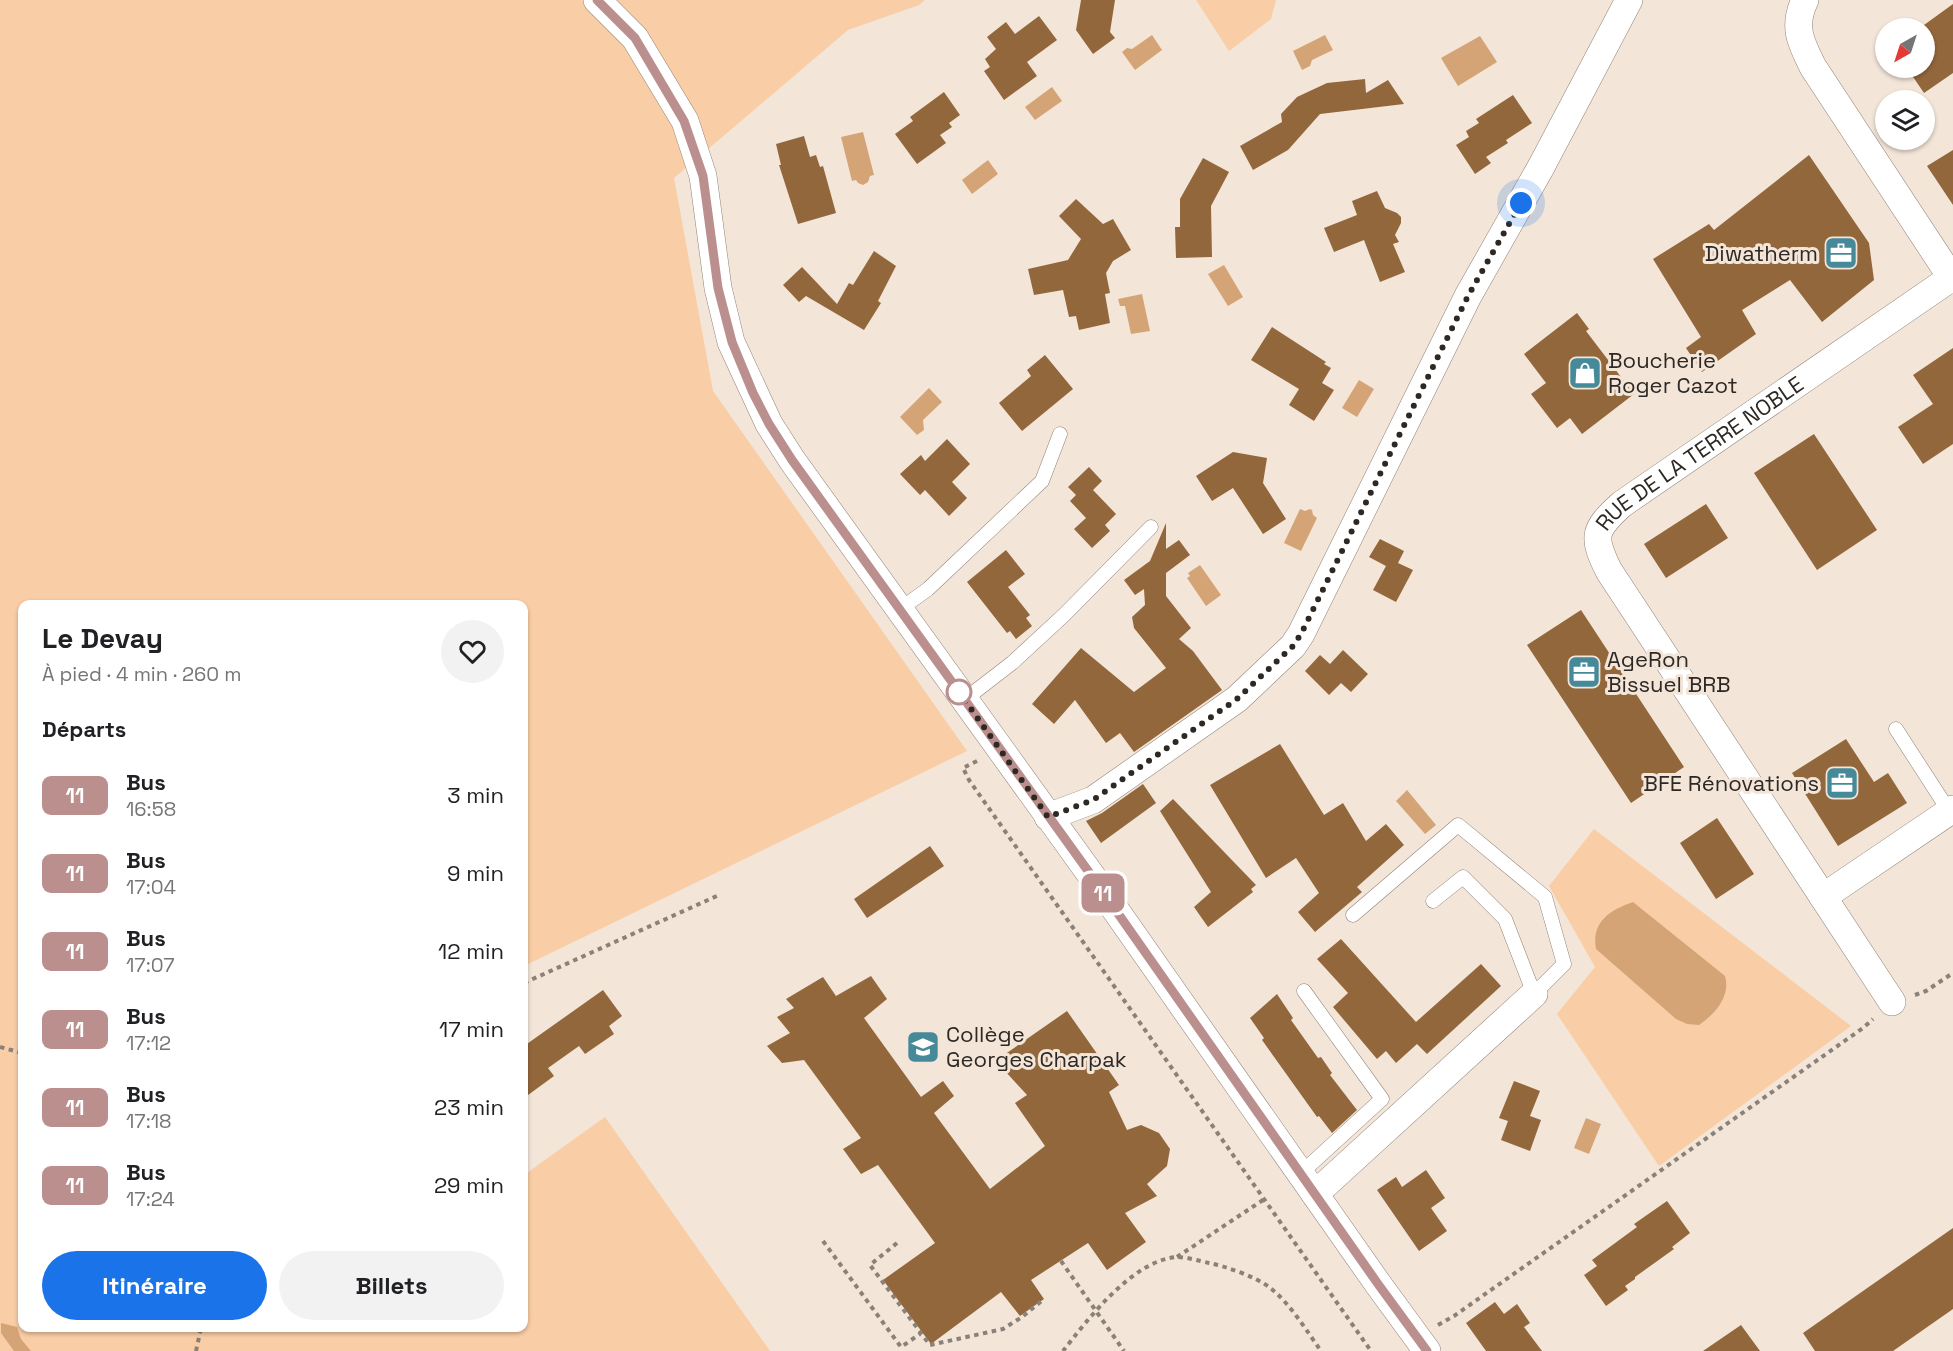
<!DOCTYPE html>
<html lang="fr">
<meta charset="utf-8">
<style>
body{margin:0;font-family:"Space Grotesk",sans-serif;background:#f2f2f2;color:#202124;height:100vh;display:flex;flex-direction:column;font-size:22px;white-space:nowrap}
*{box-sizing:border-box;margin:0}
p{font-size:20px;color:#757577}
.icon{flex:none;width:33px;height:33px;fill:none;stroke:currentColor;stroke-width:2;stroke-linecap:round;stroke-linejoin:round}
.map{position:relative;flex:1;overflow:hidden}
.details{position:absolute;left:18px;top:600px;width:510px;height:732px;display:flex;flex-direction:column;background:#fff;border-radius:12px;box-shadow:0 2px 4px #0004}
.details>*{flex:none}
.badge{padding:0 12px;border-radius:9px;font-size:21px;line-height:39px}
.needle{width:39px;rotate:219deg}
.buttons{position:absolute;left:1875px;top:18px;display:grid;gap:12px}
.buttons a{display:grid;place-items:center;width:60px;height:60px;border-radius:50%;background:#fff;box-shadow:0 2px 4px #0004;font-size:30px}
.you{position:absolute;width:30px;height:30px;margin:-15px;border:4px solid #fff;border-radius:50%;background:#1a73e8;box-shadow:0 0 0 9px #1a73e833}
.map>.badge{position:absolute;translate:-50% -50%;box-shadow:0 0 0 3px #fff}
h2{padding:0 24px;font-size:22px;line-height:54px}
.round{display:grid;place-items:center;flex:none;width:63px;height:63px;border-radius:32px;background:#f2f2f2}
.head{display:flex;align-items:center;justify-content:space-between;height:102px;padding:0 24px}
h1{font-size:28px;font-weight:700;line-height:45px}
.button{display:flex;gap:12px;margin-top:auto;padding:12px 24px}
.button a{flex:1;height:69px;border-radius:36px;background:#1a73e8;color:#fff;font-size:24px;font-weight:700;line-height:69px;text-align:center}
.button a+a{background:#f2f2f2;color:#202124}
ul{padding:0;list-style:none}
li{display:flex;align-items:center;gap:18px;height:78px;padding:0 24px}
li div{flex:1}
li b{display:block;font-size:22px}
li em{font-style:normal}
li .badge{min-width:66px;font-weight:700;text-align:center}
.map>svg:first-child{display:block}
</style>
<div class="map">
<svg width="1953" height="1351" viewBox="0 0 1953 1351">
<rect width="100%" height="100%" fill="#f3e5d8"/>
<path fill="#f9cda5" d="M 0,0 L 925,0 L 919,5 L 848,30 L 674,178 L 713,391 L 967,751 L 524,966 L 524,604 L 22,604 L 22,1328 L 524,1328 L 524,1175 L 605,1117 L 770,1351 L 0,1351 Z
M 1196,0 L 1276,0 L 1271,19 L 1229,51 Z
M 1594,829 L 1851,1026 L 1659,1166 L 1557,1014 L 1595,967 L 1549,886 Z"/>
<path fill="#d4a477" d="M 1152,35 L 1162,50 L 1135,70 L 1122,52 L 1127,48 L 1132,49 Z
M 1325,35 L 1333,50 L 1312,60 L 1310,66 L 1302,70 L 1293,51 Z
M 1480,36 L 1497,62 L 1458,86 L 1441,58 Z
M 1052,87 L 1062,101 L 1035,120 L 1025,107 Z
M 863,132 L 874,175 L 870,176 L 868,182 L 863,185 L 858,183 L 856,180 L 852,181 L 841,137 Z
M 988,160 L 998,174 L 972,194 L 962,180 Z
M 1224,265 L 1243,297 L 1228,306 L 1208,274 Z
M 1142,294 L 1150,331 L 1131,334 L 1125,306 L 1120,306 L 1118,299 Z
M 1359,380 L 1374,389 L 1357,417 L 1342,408 Z
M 929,388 L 942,402 L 923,420 L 924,430 L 917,435 L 900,417 Z
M 1300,509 L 1305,511 L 1310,509 L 1312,510 L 1313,515 L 1317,518 L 1301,551 L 1284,543 Z
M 1200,565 L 1221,595 L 1206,606 L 1187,578 L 1190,576 L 1188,573 Z
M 1407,790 L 1436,825 L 1425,834 L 1396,801 Z
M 1633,902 L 1725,976 C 1731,996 1715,1014 1699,1025 L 1687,1024 L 1676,1019 L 1596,949 C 1591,922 1610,910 1633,902 Z
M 1586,1118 L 1601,1124 L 1589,1154 L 1574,1148 Z
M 1,1323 L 17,1327 L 21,1339 L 31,1351 L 14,1351 L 1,1333 Z"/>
<path fill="#93673c" d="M 1081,0 L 1115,0 L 1110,32 L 1115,38 L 1093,54 L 1076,30 Z
M 1953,4 L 1953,73 L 1924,93 L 1907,68 L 1924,68 L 1924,25 Z
M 1039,16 L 1057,40 L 1027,62 L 1037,76 L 1004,100 L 984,71 L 990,67 L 985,59 L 996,49 L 987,37 L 1006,22 L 1015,34 Z
M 1365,79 L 1366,93 L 1388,80 L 1404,104 L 1320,114 L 1288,150 L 1253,170 L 1240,146 L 1282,122 L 1281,114 L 1297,97 L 1327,83 Z
M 944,92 L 960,115 L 949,123 L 952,127 L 940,135 L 946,143 L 917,164 L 895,134 L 913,121 L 910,117 Z
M 1513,95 L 1532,123 L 1506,140 L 1508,143 L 1486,157 L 1491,163 L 1475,174 L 1456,145 L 1469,137 L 1466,131 L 1479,123 L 1476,119 Z
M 804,136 L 810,157 L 816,155 L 820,167 L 823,166 L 836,213 L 798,224 L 779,165 L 781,165 L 776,144 Z
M 1953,150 L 1953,205 L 1927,166 Z
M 1809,155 L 1869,243 L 1874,280 L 1822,322 L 1790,280 L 1742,310 L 1756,334 L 1702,372 L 1686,348 L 1701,337 L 1653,259 L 1709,224 L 1714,230 Z
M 1203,158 L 1229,172 L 1211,206 L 1212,257 L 1176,258 L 1175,227 L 1180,227 L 1180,199 Z
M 1377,191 L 1385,208 L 1397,213 L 1401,217 L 1401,223 L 1395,235 L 1399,242 L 1393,244 L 1405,272 L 1380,282 L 1364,240 L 1334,252 L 1324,228 L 1357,215 L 1352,201 Z
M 1076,199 L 1103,224 L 1113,219 L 1131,250 L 1113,261 L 1106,273 L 1110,293 L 1105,294 L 1110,323 L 1079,330 L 1076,316 L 1069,317 L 1063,290 L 1034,295 L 1028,269 L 1068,260 L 1081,239 L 1059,216 Z
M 874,251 L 896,266 L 878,301 L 881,303 L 864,330 L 806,296 L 799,302 L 783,285 L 802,267 L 837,304 L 849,283 L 853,285 Z
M 1577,313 L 1589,329 L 1586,331 L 1634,394 L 1582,434 L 1570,418 L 1557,428 L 1531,394 L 1546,383 L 1524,354 Z
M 1272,327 L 1326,362 L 1324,364 L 1331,368 L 1322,383 L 1334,390 L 1314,421 L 1289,405 L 1299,389 L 1251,360 Z
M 1953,348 L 1953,444 L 1923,464 L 1898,427 L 1933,404 L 1913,375 Z
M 1045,355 L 1073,389 L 1022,431 L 999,403 L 1031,376 L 1027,370 Z
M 1814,434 L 1877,530 L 1817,570 L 1754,473 Z
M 947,439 L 970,464 L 952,482 L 967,498 L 949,516 L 925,490 L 920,495 L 900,474 L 921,455 L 925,461 Z
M 1233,452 L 1267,458 L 1263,483 L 1286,519 L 1263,534 L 1233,488 L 1212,501 L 1196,476 Z
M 1089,467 L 1102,481 L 1093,490 L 1116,514 L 1105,525 L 1110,531 L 1092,548 L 1074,529 L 1086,518 L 1070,501 L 1076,495 L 1068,487 Z
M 1706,504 L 1728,538 L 1666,578 L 1644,544 Z
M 1166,523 L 1166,549 L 1179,540 L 1190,555 L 1166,573 L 1166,596 L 1191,628 L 1179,639 L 1193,651 L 1222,690 L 1134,752 L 1120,733 L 1106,743 L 1075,700 L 1054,724 L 1032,704 L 1081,648 L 1134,692 L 1166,668 L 1134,628 L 1132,617 L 1145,605 L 1144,589 L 1135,595 L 1124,580 L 1150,561 Z
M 1380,539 L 1404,551 L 1398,563 L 1413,570 L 1396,602 L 1373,590 L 1386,566 L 1369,557 Z
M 1006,550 L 1025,574 L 1008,587 L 1030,615 L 1026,618 L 1032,626 L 1016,639 L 1010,631 L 1007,633 L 967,582 Z
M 1581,610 L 1684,767 L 1631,803 L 1527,645 Z
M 1343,650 L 1368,674 L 1351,692 L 1341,683 L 1329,695 L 1305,671 L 1320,655 L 1330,664 Z
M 1846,739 L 1874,782 L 1888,773 L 1907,803 L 1838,846 L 1792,773 Z
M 1280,744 L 1324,815 L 1343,803 L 1366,841 L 1386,824 L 1404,845 L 1357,887 L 1362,892 L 1315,932 L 1298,912 L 1319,893 L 1296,858 L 1266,878 L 1210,785 Z
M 1143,784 L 1156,803 L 1101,843 L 1086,821 L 1102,813 Z
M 1173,799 L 1256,885 L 1251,889 L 1253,892 L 1208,927 L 1194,907 L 1211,892 L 1160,811 Z
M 1717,818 L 1754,874 L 1716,899 L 1680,843 Z
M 930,846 L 944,866 L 867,918 L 854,899 Z
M 1341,939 L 1416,1022 L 1481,964 L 1501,986 L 1427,1054 L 1417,1044 L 1396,1063 L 1386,1051 L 1377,1059 L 1333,1007 L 1348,993 L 1317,959 Z
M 871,976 L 887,999 L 864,1018 L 921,1097 L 943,1081 L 954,1096 L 934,1113 L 990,1189 L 1045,1146 L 1015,1103 L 1027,1095 L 1005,1071 L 1004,1055 L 1067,1011 L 1119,1085 L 1109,1092 L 1127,1130 L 1141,1125 L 1159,1133 L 1170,1149 L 1167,1166 L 1147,1184 L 1157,1196 L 1125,1213 L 1146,1242 L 1107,1270 L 1088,1243 L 1031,1280 L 1044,1299 L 1020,1316 L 1001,1292 L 931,1344 L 883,1280 L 935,1243 L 878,1165 L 861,1174 L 843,1149 L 861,1138 L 804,1060 L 782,1063 L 767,1046 L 790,1033 L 777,1017 L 794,1008 L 786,999 L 823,977 L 836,996 Z
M 603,990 L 622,1016 L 609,1026 L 614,1034 L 585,1054 L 579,1046 L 548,1068 L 554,1076 L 524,1098 L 524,1046 Z
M 1277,994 L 1293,1018 L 1291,1020 L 1318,1058 L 1321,1057 L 1332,1073 L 1330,1075 L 1357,1110 L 1332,1133 L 1319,1116 L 1317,1117 L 1262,1040 L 1264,1038 L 1250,1018 Z
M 1514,1081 L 1540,1091 L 1530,1116 L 1541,1120 L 1530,1151 L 1501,1140 L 1508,1121 L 1499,1118 Z
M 1426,1170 L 1445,1198 L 1431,1208 L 1447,1231 L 1419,1251 L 1377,1190 L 1396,1177 L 1402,1187 Z
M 1667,1201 L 1690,1233 L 1672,1247 L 1674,1249 L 1635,1277 L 1635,1279 L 1625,1286 L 1628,1290 L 1606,1306 L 1584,1275 L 1597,1266 L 1592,1260 L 1637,1227 L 1634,1224 Z
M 1953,1228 L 1953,1309 L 1893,1351 L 1815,1351 L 1803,1333 Z
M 1495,1302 L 1504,1314 L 1517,1304 L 1530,1323 L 1524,1327 L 1542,1351 L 1486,1351 L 1466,1323 Z
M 1741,1325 L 1760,1351 L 1703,1351 Z"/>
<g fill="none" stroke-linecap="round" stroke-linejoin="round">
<defs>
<path id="service" d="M 899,610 L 928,589 L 1042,481 L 1060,434
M 964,700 L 1012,663 L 1064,615 L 1151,527
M 1896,729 L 1949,811
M 1353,915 L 1458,825 L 1545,897 L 1564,964 L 1534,994 L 1505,919 L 1463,877 L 1433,901
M 1300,1174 L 1382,1099 L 1304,991"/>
<g id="minor">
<path d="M 597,0 L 635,38 L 685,121 L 703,176 L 718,288 L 731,342 L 769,424 L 792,460 L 1091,875 L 1378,1284 L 1427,1351"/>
<path d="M 1805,0 C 1792,27 1801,43 1813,67 L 1953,280"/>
<path d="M 1048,817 L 1093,800 L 1237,699 L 1293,646 L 1301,634 L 1468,296 L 1541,167 L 1629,0"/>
<path d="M 1823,897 L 1953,809"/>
<path id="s1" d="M 1892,1002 L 1609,571 C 1592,537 1593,530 1622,504 L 1951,278"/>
<path d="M 1315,1194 L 1534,994"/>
</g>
</defs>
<use href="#service" stroke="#8f8277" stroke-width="15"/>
<use href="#minor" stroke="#8f8277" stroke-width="28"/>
<path stroke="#8a8179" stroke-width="4" stroke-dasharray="4.5 4.5" stroke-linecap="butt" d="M 977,761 L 963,768 L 969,780 L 1371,1351
M 524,983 L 719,895
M 1915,995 L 1926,991 L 1953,973
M 0,1047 L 22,1053
M 823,1241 L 901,1347 L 920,1334
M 897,1243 L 870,1265 L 930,1345 L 1003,1329 L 1022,1317 L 1044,1299
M 1177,1257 L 1263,1200
M 1061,1261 L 1124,1351
M 1438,1325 L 1454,1316 L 1863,1028 L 1873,1019
M 196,1351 L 201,1328
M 1063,1351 C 1088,1319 1133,1260 1177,1257 C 1187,1257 1200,1261 1209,1263 C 1225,1266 1256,1277 1269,1287 C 1290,1303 1306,1330 1321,1351"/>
<use href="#service" stroke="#fff" stroke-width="14"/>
<use href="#minor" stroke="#fff" stroke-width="27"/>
</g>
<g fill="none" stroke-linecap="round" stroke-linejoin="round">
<defs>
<path id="line" d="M 597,0 L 635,38 L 684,121 L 703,176 L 718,288 L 732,342 L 753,393 L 769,424 L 792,460 L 1091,875 L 1378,1284 L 1427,1351"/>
</defs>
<use href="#line" stroke="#fff" stroke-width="14"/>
<use href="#line" stroke="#bc8f8f" stroke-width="9"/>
<path stroke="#2d2824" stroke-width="6" stroke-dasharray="0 10.8" d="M 959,692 L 1048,817 L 1093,800 L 1237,699 L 1293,646 L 1301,634 L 1468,296 L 1521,203"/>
</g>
<defs>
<symbol id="office-square" viewBox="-11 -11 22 22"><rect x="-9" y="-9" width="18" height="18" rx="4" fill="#468999" stroke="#f3e5d8"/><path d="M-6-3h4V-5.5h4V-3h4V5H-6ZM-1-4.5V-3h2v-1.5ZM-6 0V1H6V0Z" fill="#fff"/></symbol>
<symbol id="shop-square" viewBox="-11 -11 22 22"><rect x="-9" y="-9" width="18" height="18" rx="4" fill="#468999" stroke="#f3e5d8"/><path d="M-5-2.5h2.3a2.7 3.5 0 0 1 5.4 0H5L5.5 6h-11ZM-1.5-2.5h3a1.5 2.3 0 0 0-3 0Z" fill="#fff"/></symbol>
<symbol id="school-square" viewBox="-11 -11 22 22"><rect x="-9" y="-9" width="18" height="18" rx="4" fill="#468999" stroke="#f3e5d8"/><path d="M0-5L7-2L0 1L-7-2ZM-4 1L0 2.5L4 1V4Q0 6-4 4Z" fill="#fff"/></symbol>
</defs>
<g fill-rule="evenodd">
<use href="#office-square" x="1822" y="234" width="38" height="38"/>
<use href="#shop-square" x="1566" y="354" width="38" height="38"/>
<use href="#office-square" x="1565" y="653" width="38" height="38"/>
<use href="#office-square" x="1823" y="764" width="38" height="38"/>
<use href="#school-square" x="904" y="1028" width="38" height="38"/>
</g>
<circle fill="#fff" stroke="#bc8f8f" stroke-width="3" cx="959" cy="692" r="12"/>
<g text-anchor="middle" stroke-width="6" stroke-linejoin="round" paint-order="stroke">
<g font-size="22" fill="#2d2824" stroke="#f3e5d8" text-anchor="start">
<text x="1818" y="261" text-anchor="end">Diwatherm</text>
<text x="1608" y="368">Boucherie<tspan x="1608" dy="25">Roger Cazot</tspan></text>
<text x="1607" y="667">AgeRon<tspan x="1607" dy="25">Bissuel BRB</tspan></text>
<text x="1819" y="791" text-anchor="end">BFE Rénovations</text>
<text x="946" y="1042">Collège<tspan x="946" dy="25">Georges Charpak</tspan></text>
</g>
<g font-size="22" fill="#2d2824" stroke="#f3e5d8">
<text dy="8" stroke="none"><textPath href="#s1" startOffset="686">RUE DE LA TERRE NOBLE</textPath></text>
</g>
</g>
</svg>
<div class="buttons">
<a><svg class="needle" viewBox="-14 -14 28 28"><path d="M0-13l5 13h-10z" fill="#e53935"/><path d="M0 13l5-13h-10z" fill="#757577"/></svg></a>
<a><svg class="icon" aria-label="layers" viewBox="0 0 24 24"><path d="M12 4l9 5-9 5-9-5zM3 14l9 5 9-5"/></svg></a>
</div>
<div class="you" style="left:1521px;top:203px"></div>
<b class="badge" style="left:1103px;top:893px;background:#bc8f8f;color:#fff">11</b>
<section class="details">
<div class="head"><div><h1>Le Devay</h1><p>À pied · 4 min · 260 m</p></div><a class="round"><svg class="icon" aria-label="heart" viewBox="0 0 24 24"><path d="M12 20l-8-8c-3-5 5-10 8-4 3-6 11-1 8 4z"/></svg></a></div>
<h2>Départs</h2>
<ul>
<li><span class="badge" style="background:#bc8f8f;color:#fff">11</span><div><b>Bus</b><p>16:58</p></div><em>3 min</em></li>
<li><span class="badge" style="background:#bc8f8f;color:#fff">11</span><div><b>Bus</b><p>17:04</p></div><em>9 min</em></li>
<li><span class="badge" style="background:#bc8f8f;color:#fff">11</span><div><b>Bus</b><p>17:07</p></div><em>12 min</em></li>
<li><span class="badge" style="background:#bc8f8f;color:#fff">11</span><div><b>Bus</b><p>17:12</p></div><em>17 min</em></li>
<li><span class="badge" style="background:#bc8f8f;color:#fff">11</span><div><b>Bus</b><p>17:18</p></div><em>23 min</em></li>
<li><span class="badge" style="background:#bc8f8f;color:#fff">11</span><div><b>Bus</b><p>17:24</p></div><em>29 min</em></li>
</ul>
<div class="button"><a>Itinéraire</a><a>Billets</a></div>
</section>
</div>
